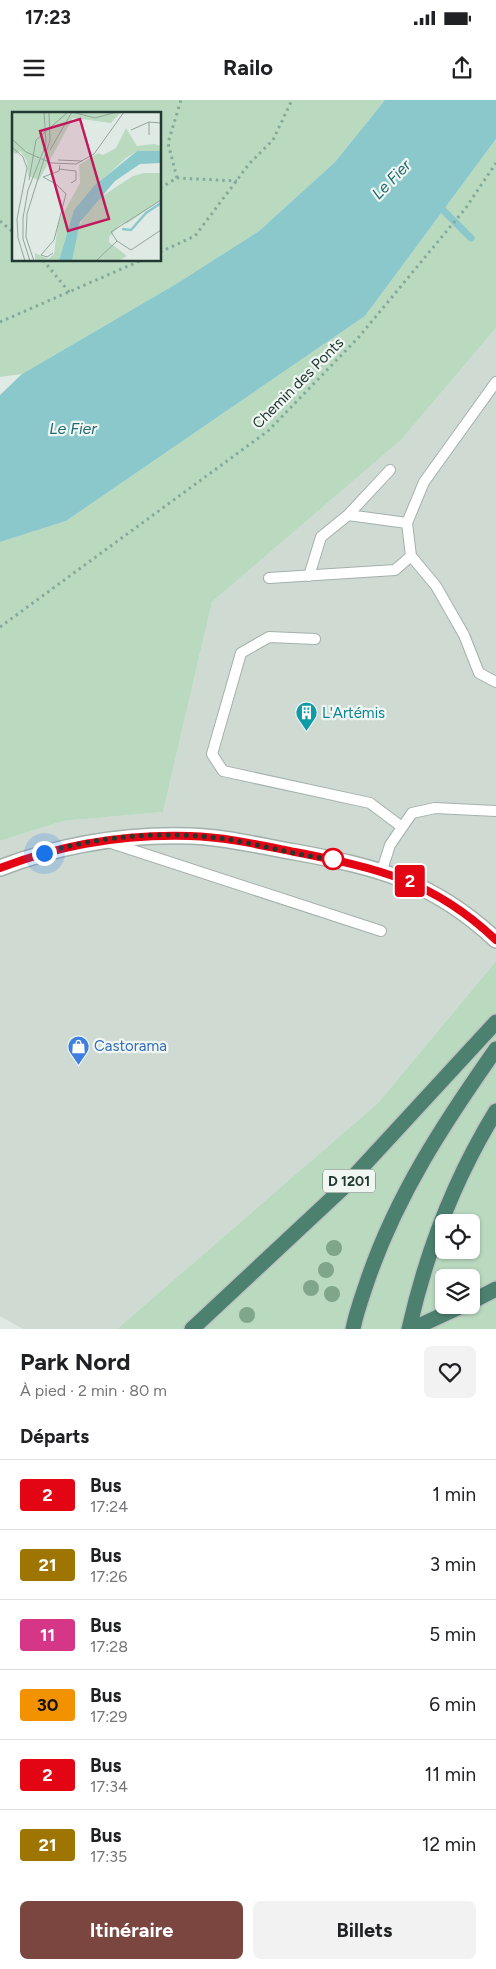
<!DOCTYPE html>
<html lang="fr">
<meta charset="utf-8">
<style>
body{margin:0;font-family:Figtree,sans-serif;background:#f2f2f2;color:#202124;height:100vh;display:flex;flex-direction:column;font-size:19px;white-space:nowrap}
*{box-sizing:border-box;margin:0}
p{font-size:16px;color:#757577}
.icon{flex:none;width:28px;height:28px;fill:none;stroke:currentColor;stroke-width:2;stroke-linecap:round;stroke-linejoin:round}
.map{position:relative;height:1229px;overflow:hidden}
.drawer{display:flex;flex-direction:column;background:#fff;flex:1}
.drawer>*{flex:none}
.badge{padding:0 10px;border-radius:4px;font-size:18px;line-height:32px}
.tools{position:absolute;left:435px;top:1114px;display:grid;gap:10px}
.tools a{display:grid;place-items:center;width:45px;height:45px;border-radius:8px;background:#fff;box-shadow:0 1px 4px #0004;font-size:25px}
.you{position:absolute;width:25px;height:25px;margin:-12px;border:4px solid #fff;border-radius:50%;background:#1a73e8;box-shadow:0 0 0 8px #1a73e833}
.map>.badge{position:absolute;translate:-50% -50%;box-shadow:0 0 0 2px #fff}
h2{padding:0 20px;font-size:19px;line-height:45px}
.round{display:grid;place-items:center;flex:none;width:52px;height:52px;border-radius:8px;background:#f2f2f2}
.summary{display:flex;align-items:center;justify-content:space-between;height:85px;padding:0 20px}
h1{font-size:24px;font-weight:700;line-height:38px}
.button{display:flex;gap:10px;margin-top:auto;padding:10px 20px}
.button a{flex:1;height:58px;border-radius:8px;background:#7a463f;color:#fff;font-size:20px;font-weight:700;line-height:58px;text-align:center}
.button a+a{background:#f2f2f2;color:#202124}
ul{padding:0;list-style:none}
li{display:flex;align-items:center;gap:15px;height:70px;padding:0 20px;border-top:1px solid #e0e0e0}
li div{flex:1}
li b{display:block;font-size:19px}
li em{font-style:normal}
li .badge{min-width:55px;font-weight:700;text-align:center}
.status{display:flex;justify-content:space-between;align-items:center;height:35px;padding:0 25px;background:#fff;direction:ltr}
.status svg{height:14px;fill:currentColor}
header{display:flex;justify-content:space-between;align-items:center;height:65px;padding:0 20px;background:#fff;font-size:22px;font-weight:700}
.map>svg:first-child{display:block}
</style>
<div class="status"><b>17:23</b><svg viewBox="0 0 49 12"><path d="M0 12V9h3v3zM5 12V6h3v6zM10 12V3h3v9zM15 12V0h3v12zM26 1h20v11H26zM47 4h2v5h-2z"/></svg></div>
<header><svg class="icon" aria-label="menu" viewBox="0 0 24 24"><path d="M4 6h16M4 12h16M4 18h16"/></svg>Railo<svg class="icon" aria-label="share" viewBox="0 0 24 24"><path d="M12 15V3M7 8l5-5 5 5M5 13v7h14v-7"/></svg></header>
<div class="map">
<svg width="496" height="1229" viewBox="0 0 496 1229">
<rect width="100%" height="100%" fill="#e0eae5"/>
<path fill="#cfdad3" d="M 496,228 L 496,861 L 378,1003 L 117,1229 L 23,1229 L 0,1216 L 0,741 L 63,721 L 163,712 L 212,502 L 401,340 Z"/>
<path fill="#badac0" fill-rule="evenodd" d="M 0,0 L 385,0 L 335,62 L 259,131 L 176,184 L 22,274 L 0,277 ZM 14,14 L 160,14 L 160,160 L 14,160 Z
M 496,39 L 496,228 L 401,340 L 212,502 L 163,712 L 63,721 L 0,741 L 0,442 L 66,421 L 365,216 Z
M 496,861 L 496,1229 L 117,1229 L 378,1003 ZM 444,1122 L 471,1122 L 471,1150 L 444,1150 ZM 444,1178 L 471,1178 L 471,1205 L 444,1205 Z"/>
<path fill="#8bc8cc" d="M 385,0 L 496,0 L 496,39 L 365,216 L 66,421 L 0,442 L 0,295 L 22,274 L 176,184 L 259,131 L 335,62 Z"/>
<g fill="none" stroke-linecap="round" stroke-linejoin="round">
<path stroke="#8bc8cc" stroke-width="7" d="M 438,105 L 471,138"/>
<defs>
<path id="service" d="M 496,282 L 424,382 L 407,423 L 411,456 L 436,486 L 464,535 L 479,573 L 496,582
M 348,415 L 390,370
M 309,476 L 321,437 L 348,415 L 407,423
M 269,478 L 395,470 L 411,456
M 315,539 L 269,537 L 241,553 L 212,654 L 223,671 L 370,703 L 402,727
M 108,742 L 381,831
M 382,770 L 390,745 L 412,713 L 435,708 L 496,711"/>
<path id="tertiary" d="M 0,768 C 60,745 125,734 190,736 C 225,737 260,746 295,752 C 377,767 433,781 496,840"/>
<path id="trunk" d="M 471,1202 L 496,1189
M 192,1229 L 343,1088 L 496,922
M 353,1229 C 356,1213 362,1197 367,1182 C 396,1096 444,1023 496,949
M 409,1229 C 426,1153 455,1078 496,1011
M 412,1229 L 464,1205"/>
</defs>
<use href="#service" stroke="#a3b1ab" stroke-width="12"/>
<use href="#tertiary" stroke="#a3b1ab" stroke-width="18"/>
<use href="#trunk" stroke="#bdc4c1" stroke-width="18"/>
<path stroke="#83ab9b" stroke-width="3" stroke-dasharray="2.5 4" stroke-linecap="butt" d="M 177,78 L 168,43 L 181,0
M 160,88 L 177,78 L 237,81
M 0,121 L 14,133
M 160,152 L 195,136 L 249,64 L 273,40 L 292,0
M 43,160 L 70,193
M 0,222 L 142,160
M 0,527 L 268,331 L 358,238 L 465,109 L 496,63"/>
<use href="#service" stroke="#fff" stroke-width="10"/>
<use href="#tertiary" stroke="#fff" stroke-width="15"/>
<use href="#trunk" stroke="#4c806f" stroke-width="15"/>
</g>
<g fill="#7fa58b">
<circle cx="334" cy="1148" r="8"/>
<circle cx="326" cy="1170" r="8"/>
<circle cx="311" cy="1188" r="8"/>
<circle cx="332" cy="1194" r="8"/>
<circle cx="247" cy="1215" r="8"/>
</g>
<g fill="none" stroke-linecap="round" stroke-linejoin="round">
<defs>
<path id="line" d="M 0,768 C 60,745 125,734 190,736 C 225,737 260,745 295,752 C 377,768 433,780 496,840"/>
</defs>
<use href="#line" stroke="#fff" stroke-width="11"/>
<use href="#line" stroke="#e30513" stroke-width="8"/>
<path stroke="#223931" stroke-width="5" stroke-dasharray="0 9" d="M 44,753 C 102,735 172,730 232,740 C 266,746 300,756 333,759"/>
</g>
<defs>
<symbol id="building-pin" viewBox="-11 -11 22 30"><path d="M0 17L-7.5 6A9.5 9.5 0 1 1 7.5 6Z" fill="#0f9aa8" stroke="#f0f7f3"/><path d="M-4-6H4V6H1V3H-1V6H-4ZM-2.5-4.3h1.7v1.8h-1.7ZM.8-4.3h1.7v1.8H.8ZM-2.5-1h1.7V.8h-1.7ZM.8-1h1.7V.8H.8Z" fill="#fff"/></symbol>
<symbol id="shop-pin" viewBox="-11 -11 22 30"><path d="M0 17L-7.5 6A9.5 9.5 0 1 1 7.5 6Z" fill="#3f7fe0" stroke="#f0f7f3"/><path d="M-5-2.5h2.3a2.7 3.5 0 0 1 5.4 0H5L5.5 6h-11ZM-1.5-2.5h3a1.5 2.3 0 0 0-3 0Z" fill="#fff"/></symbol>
</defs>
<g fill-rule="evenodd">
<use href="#building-pin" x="294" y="600" width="25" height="34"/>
<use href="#shop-pin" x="66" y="934" width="25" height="34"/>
</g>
<circle fill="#fff" stroke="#e30513" stroke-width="2.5" cx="333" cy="759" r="10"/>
<g text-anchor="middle" stroke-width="4.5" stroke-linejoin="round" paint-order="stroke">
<rect fill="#f0f7f3" stroke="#60726b" stroke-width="1" x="323" y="1069.5" width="52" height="23" rx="4"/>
<g font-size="14" font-weight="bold" fill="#223931">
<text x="349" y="1086">D 1201</text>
</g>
<g font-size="15" fill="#223931" stroke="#f0f7f3">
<text transform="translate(298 283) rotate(-45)" y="5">Chemin des Ponts</text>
</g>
<g font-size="15" fill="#0d838f" stroke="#f0f7f3" text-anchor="start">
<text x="322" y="618">L'Artémis</text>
</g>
<g font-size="15" fill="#366cbe" stroke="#f0f7f3" text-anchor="start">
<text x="94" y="951">Castorama</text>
</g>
<g font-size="16" font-style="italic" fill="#216b70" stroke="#f0f7f3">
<text transform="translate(391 79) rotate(-46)" y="6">Le Fier</text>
<text x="73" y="334">Le Fier</text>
</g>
</g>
<g transform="translate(12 12)">
<rect width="149" height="149" fill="#e0eae5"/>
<path d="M 0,0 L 109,0 L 99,11 L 61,6 L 27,68 L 16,64 L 15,49 L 8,39 L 4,42 L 0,40 ZM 114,16 L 125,34 L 142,32 L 149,34 L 149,39 L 125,39 L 114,46 L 82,75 L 47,149 L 23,149 L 23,141 L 36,147 L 42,142 L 46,111 L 68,71 L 67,53 L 86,41 L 91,43 L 104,36 ZM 132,61 L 149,61 L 149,88 L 116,111 L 109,112 L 97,125 L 97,130 L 115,144 L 106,149 L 60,149 L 65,118 L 73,103 L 89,85 L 121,64 Z" fill="#badac0"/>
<path d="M 125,39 L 149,39 L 149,51 L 128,52 L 103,69 L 68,110 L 60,149 L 47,149 L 62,98 L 82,74 Z" fill="#8bc8cc"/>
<path fill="none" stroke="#8bc8cc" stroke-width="2.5" d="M 110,117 L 119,118 L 134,101 L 149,91"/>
<path fill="none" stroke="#94a39d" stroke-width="1" d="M 60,0 L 83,6 L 105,0M 119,18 L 137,10M 137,23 L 137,10 L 149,11M 0,27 L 14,40 L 39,51 L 64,52 L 82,42 L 112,0M 0,35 L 11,45 L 15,56 L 5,107 L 6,126 L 13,149M 38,38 L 60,0M 46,48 L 70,49M 47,57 L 64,59 L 64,68 L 59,71M 17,68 L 24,28 L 56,0M 105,129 L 99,120 L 149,88M 41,141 L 35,145 L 29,143 L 42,128 L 54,82 L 44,72 L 31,65 L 47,59 L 48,53M 18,149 L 11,127 L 11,106 L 16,78 L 34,32 L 32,0M 22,149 L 14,125 L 15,102 L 38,28 L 37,0M 84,149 L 105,129 L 119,138 L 149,118"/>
<path fill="#c2185b" fill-opacity="0.15" stroke="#c2185b" stroke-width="2.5" d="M 68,7 L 97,107 L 56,119 L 28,19 Z"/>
<rect width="149" height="149" fill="none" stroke="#223931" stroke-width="2.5"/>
</g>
</svg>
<div class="tools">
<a><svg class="icon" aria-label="locate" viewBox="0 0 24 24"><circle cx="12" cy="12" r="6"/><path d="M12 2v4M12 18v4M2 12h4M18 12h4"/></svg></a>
<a><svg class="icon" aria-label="layers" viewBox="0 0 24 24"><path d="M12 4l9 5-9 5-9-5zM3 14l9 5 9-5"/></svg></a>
</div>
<div class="you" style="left:44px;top:753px"></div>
<b class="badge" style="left:410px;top:781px;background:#e30513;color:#fff">2</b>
</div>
<section class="drawer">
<div class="summary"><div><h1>Park Nord</h1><p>À pied · 2 min · 80 m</p></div><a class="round"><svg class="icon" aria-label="heart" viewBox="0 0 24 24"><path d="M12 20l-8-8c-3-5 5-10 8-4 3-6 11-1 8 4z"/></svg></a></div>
<h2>Départs</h2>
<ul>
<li><span class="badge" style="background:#e30513;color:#fff">2</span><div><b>Bus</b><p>17:24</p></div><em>1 min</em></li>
<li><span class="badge" style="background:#9e7500;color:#fff">21</span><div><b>Bus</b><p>17:26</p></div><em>3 min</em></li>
<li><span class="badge" style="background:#d53685;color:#fff">11</span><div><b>Bus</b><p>17:28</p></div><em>5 min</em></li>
<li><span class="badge" style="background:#f39201;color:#111">30</span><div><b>Bus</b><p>17:29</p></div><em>6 min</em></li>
<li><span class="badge" style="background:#e30513;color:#fff">2</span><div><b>Bus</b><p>17:34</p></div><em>11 min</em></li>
<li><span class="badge" style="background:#9e7500;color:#fff">21</span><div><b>Bus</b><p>17:35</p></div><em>12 min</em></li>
</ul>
<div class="button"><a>Itinéraire</a><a>Billets</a></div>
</section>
